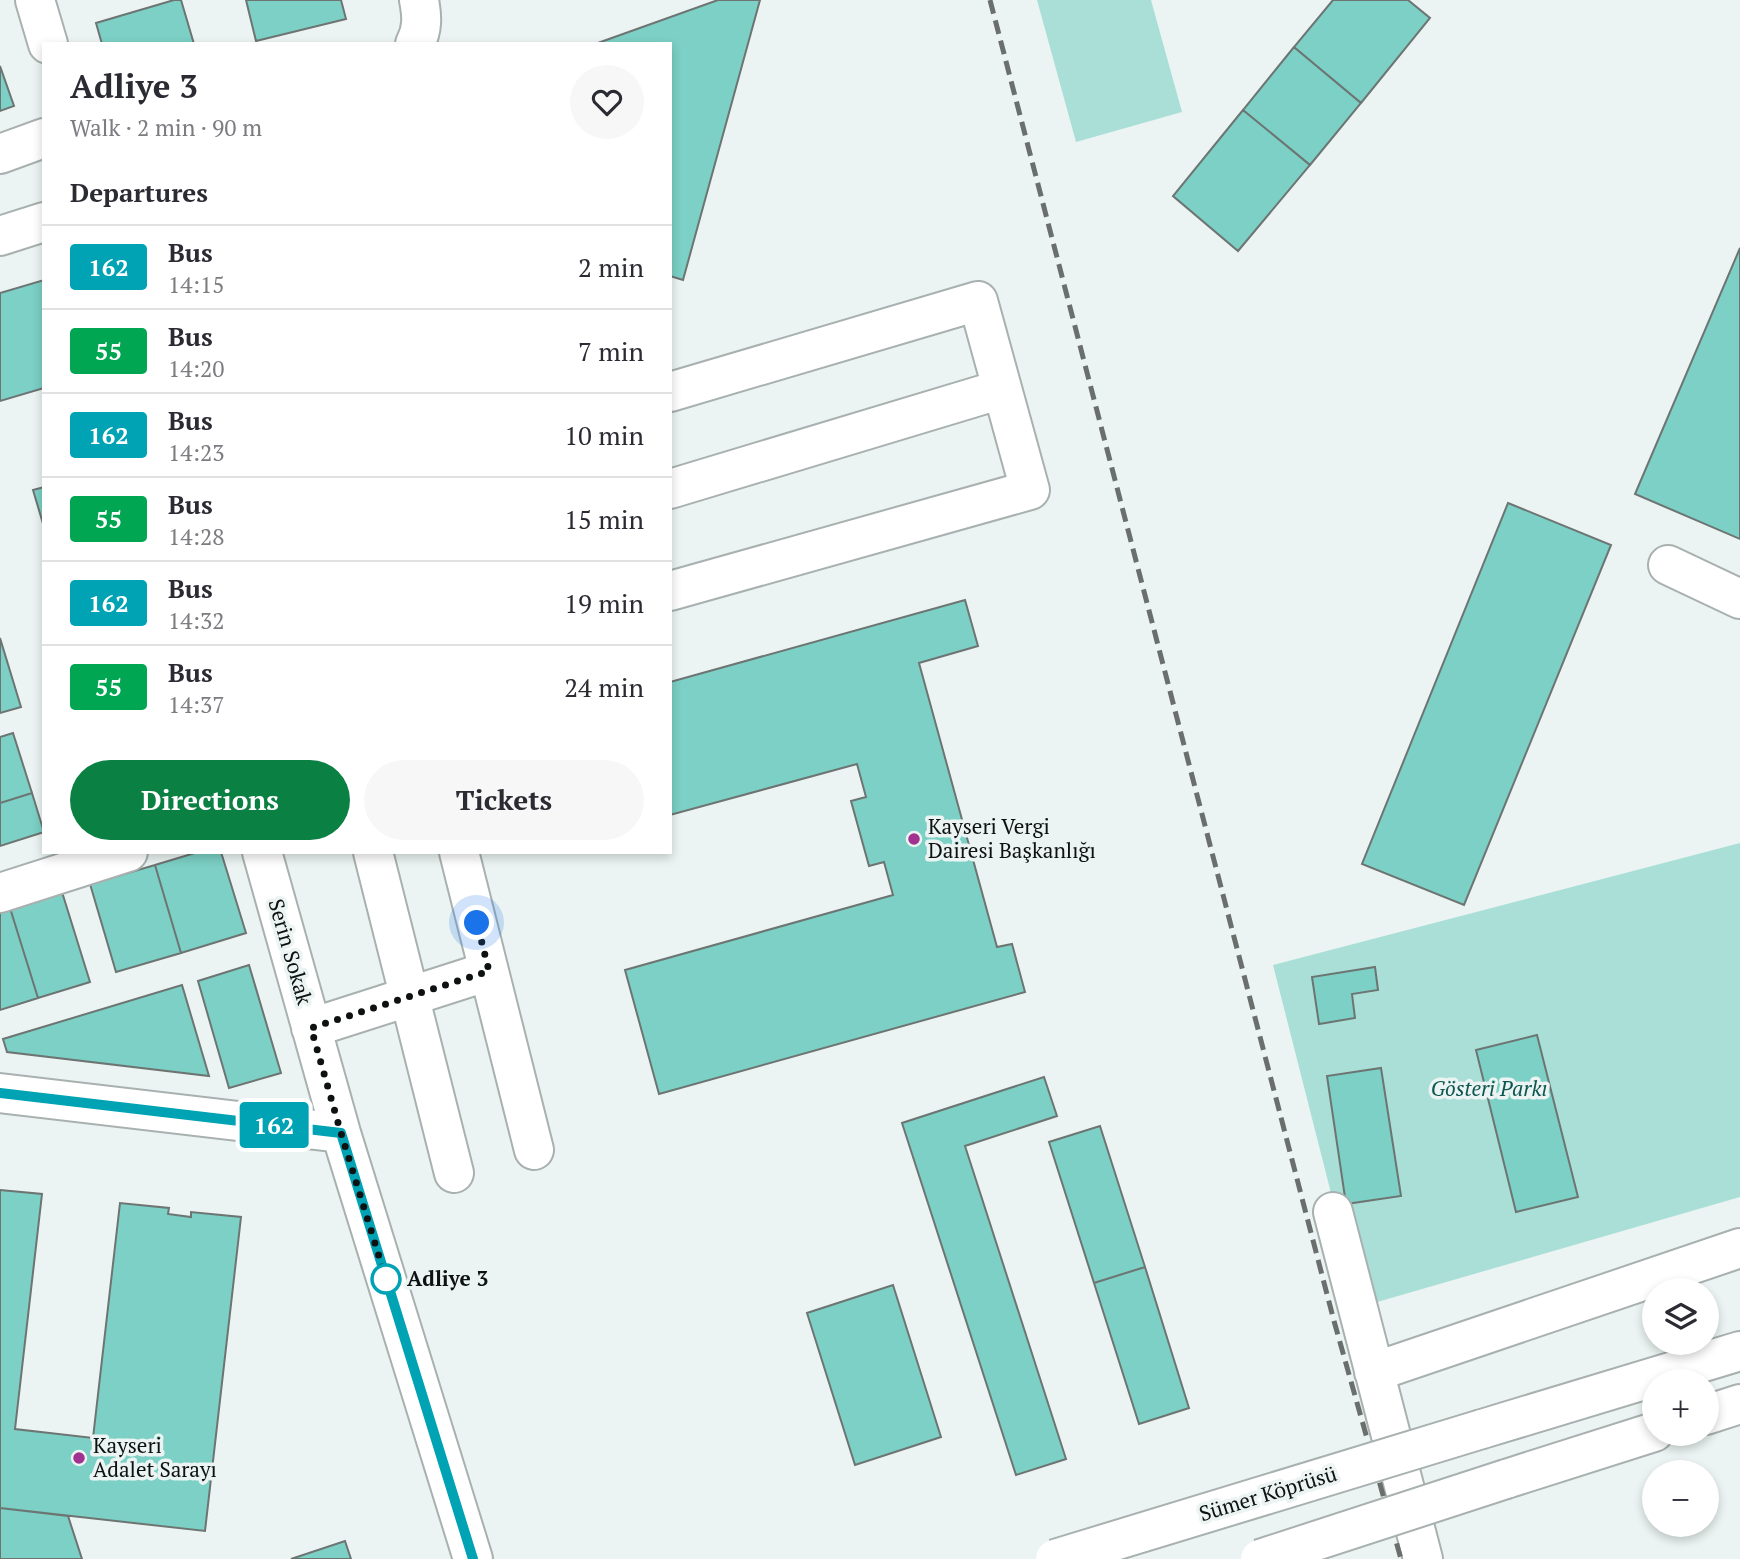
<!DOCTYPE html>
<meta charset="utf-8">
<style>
body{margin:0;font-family:"PT Serif",serif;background:#f7f7f7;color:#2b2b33;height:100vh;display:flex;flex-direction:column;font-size:26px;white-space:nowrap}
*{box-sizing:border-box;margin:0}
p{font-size:23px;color:#7c7c81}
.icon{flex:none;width:38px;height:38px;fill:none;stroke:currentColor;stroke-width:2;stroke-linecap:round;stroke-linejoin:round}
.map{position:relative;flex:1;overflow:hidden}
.panel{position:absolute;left:42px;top:42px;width:630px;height:812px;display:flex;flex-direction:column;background:#fff;border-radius:0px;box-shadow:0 4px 10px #0003}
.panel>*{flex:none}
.badge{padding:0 14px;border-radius:5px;font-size:24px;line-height:46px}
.tools{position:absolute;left:1642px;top:1278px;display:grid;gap:14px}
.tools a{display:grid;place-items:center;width:77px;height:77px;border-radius:50%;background:#fff;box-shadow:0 4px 10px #0003;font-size:35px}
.you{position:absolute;width:35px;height:35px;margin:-18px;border:5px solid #fff;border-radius:50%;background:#1a73e8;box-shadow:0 0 0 10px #1a73e833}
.map>.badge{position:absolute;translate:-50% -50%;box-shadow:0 0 0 4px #fff}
h2{padding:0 28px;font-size:26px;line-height:63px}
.round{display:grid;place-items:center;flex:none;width:74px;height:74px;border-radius:37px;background:#f7f7f7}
.overview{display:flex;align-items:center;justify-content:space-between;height:119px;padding:0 28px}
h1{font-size:33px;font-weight:700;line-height:52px}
.cta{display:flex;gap:14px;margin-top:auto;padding:14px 28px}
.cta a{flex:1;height:80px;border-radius:42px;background:#0b8043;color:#fff;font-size:28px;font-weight:700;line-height:80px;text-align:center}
.cta a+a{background:#f7f7f7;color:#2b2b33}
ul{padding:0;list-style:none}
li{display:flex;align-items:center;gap:21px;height:84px;padding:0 28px;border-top:2px solid #e1e1e2}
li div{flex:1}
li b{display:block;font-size:26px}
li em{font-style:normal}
li .badge{min-width:77px;font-weight:700;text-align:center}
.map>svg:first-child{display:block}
</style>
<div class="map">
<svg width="1740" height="1559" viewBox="0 0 1740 1559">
<rect width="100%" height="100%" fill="#ebf4f2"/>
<path fill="#aadfd8" d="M 1037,0 L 1151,0 L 1182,112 L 1076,142 Z
M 1740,843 L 1740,1197 L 1360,1307 L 1273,965 Z"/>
<path fill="#7cd0c5" stroke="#6d7573" stroke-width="2" d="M 174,0 L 181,0 L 194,44 L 102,44 L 96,23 Z
M 246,0 L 341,0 L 346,19 L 256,41 Z
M 718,0 L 760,0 L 683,280 L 670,276 L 670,44 L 595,44 Z
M 1333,0 L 1408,0 L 1430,18 L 1361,103 L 1294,47 Z
M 1294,47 L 1361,103 L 1310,165 L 1243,110 Z
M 0,66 L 14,106 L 0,111 Z
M 1243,110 L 1310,165 L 1238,251 L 1173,196 Z
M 1740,248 L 1740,539 L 1635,494 Z
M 44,280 L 44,388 L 0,401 L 0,293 Z
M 44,487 L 44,527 L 33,490 Z
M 1508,503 L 1611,545 L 1464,905 L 1362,864 Z
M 965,600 L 978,646 L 919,663 L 997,947 L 1012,944 L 1025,992 L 659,1094 L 625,970 L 893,895 L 884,862 L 869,866 L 851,801 L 866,797 L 857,764 L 670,815 L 670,682 Z
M 0,638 L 21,707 L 0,713 Z
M 13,733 L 32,793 L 0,803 L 0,737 Z
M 32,793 L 44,832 L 0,846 L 0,803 Z
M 198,852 L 221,852 L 246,933 L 181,953 L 155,865 Z
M 155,865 L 181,953 L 116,972 L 90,884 Z
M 62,892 L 90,982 L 38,998 L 10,908 Z
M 10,908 L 38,998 L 0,1010 L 0,911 Z
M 249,965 L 281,1073 L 229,1088 L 198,981 Z
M 1375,967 L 1378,990 L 1352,994 L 1355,1018 L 1319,1024 L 1312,977 Z
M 182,985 L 209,1076 L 7,1052 L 3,1039 Z
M 1537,1035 L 1578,1197 L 1516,1212 L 1476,1050 Z
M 1381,1068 L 1401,1196 L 1346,1204 L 1327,1076 Z
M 1044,1077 L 1057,1116 L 965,1146 L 1066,1459 L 1016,1475 L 902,1123 Z
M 1100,1126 L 1145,1267 L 1094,1283 L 1049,1142 Z
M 0,1190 L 42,1194 L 15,1429 L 93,1438 L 120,1203 L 169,1208 L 168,1214 L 191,1217 L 191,1212 L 241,1217 L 205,1531 L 0,1508 Z
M 1145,1267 L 1189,1408 L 1139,1424 L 1094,1283 Z
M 893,1285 L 941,1437 L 855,1465 L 807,1313 Z
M 0,1508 L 68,1516 L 82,1559 L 0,1559 Z
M 345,1541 L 351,1559 L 291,1559 Z"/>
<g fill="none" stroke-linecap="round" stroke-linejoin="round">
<defs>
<path id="minor" d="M 35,0 L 48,44
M 415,44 C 423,29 422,16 419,0
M 0,154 L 44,138
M 0,236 L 44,222
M 670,392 L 978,301 L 1030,490 L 670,591
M 670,489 L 1002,389
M 1668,565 L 1740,599
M 262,852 L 341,1133 L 473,1559
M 373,852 L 454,1173
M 459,852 L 534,1150
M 0,893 L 128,852
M 311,1028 L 489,971
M 0,1093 L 341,1133
M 1333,1212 L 1423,1559
M 1374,1372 L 1740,1248"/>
<path id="major" d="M 1706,1415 L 1740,1404
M 1482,1429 L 1740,1351
M 1506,1479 L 1654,1432"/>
</defs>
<use href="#minor" stroke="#a8b1af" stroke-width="42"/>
<use href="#major" stroke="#a8b1af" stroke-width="42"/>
<use href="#minor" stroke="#fff" stroke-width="38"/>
<use href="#major" stroke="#fff" stroke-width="38"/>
<path stroke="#6a6f6e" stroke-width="5" stroke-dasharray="14 7" stroke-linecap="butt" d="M 990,0 L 1334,1321 L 1401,1559"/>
<defs>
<path id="major-bridge" d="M 1055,1559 L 1482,1429
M 1260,1559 L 1506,1479"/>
</defs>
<use href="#major-bridge" stroke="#a8b1af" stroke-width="42" stroke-linecap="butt"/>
<use href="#major-bridge" stroke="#fff" stroke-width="38"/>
</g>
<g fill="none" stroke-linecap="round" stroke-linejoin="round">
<defs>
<path id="line" d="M 0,1093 L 341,1133 L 473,1559"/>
</defs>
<use href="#line" stroke="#fff" stroke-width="16"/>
<use href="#line" stroke="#00a3b4" stroke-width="10"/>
<path stroke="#0e1111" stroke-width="7" stroke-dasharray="0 12.6" d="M 386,1279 L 341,1133 L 311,1028 L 489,971 L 477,923"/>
</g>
<g fill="#a23290" stroke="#ebf4f2" stroke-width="2.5">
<circle cx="914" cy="839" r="7"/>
<circle cx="79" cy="1458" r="7"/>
</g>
<circle fill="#fff" stroke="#00a3b4" stroke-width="3.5" cx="386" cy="1279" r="14"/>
<g text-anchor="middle" stroke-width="7" stroke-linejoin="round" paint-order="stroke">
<g font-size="21" fill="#0e1111" stroke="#ebf4f2" text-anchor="start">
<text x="928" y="834">Kayseri Vergi<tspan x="928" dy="24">Dairesi Başkanlığı</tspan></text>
<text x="93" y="1453">Kayseri<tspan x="93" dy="24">Adalet Sarayı</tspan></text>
</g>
<g font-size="21" fill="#0e1111" stroke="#ebf4f2">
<text transform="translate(290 952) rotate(74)" y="7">Serin Sokak</text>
<text transform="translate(1268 1494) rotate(-17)" y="7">Sümer Köprüsü</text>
</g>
<g font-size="21" font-style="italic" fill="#0d5750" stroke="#ebf4f2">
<text x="1489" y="1096">Gösteri Parkı</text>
</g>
<g font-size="21" font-weight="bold" fill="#0e1111" stroke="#ebf4f2" text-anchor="start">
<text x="407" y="1286">Adliye 3</text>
</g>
</g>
</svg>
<div class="tools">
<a><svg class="icon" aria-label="layers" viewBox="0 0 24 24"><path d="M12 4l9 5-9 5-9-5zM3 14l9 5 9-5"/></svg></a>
<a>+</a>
<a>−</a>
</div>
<div class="you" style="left:477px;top:923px"></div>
<b class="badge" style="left:274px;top:1125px;background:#00a3b4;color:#fff">162</b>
<section class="panel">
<div class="overview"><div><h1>Adliye 3</h1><p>Walk · 2 min · 90 m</p></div><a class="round"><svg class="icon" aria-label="heart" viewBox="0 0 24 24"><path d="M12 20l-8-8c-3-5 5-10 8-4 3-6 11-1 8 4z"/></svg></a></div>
<h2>Departures</h2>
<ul>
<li><span class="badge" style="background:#00a3b4;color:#fff">162</span><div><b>Bus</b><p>14:15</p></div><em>2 min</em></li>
<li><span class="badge" style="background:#00a651;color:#fff">55</span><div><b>Bus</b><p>14:20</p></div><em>7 min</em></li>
<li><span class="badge" style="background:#00a3b4;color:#fff">162</span><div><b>Bus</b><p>14:23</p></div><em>10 min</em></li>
<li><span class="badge" style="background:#00a651;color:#fff">55</span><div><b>Bus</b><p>14:28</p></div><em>15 min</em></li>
<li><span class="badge" style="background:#00a3b4;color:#fff">162</span><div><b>Bus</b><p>14:32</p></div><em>19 min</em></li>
<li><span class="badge" style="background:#00a651;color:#fff">55</span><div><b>Bus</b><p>14:37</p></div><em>24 min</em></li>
</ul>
<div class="cta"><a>Directions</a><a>Tickets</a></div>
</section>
</div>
